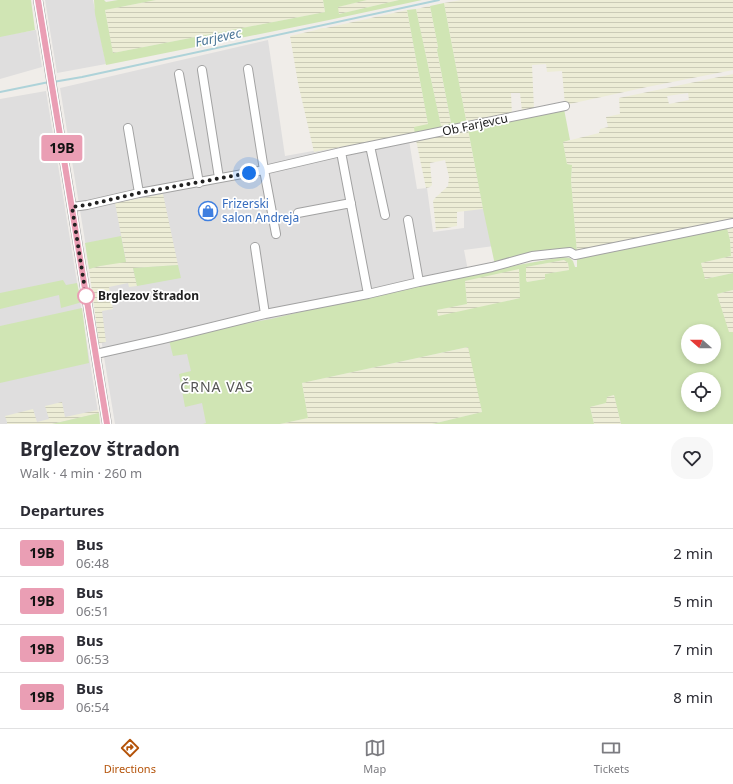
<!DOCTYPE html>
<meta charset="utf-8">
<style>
body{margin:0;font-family:"Noto Sans",sans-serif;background:#f7f7f7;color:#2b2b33;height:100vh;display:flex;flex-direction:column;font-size:15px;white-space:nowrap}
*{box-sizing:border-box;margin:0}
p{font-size:13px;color:#7c7c81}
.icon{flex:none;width:22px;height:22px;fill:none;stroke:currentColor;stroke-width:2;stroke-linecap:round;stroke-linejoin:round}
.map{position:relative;height:424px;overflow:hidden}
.side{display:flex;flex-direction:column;background:#fff;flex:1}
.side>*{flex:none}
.badge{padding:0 8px;border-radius:3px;font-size:14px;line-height:26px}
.needle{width:26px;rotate:291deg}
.controls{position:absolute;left:681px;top:324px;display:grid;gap:8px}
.controls a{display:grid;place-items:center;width:40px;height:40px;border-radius:50%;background:#fff;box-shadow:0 2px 6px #0003;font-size:20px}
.you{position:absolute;width:20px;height:20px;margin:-10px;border:3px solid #fff;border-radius:50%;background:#1a73e8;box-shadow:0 0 0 6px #1a73e833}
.map>.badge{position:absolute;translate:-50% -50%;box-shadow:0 0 0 2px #fff}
h2{padding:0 20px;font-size:15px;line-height:36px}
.round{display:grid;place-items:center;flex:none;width:42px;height:42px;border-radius:16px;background:#f7f7f7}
.head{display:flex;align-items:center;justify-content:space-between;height:68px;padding:0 20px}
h1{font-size:19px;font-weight:700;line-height:30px}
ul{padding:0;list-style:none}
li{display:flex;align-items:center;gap:12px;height:48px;padding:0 20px;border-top:1px solid #e1e1e2}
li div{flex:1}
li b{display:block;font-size:15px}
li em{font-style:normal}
li .badge{min-width:44px;font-weight:700;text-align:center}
.tabs{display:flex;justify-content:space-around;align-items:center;height:56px;border-top:1px solid #e1e1e2;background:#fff;font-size:11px;color:#7c7c81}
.tabs a{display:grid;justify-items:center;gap:2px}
.tabs .active{color:#b45309}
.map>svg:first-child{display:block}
</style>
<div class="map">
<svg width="733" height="424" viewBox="0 0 733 424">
<defs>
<pattern id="farmland-rules" width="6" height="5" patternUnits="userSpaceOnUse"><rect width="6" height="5" fill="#ededd6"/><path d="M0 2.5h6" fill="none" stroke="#cbcbb7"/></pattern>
</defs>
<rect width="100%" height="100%" fill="#f0ede9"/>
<path fill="#dfdede" d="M 45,0 L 93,0 L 106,64 L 57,73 Z
M 36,30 L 42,67 L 0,79 L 0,36 Z
M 268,40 L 285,156 L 408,134 L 417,189 L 427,188 L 433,232 L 464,228 L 464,210 L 487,206 L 494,246 L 464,250 L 469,276 L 193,338 L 214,424 L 115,424 L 60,88 Z
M 46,91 L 100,424 L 0,424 L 0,99 Z"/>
<path fill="url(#farmland-rules)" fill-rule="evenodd" d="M 156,0 L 323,0 L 325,12 L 113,53 L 105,10 Z
M 367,0 L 399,0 L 339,14 L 337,7 Z
M 461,0 L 733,0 L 733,70 L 647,87 L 565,105 L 562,71 L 547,72 L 546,64 L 532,65 L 534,109 L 522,111 L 520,93 L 511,93 L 512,116 L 467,125 L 444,3 Z
M 430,6 L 438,47 L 437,50 L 451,124 L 441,126 L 416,9 Z
M 407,10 L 428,124 L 415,136 L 360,147 L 358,144 L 314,152 L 298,83 L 290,36 L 316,30 L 322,28 L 326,28 Z
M 733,74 L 733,222 L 577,253 L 571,180 L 572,165 L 567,164 L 563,142 L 599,133 L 600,129 L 608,127 L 606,117 L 620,114 L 619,98 ZM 688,93 L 689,100 L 669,104 L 667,96 Z
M 468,129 L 483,209 L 457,212 L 457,226 L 436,230 L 433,201 L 435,198 L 448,186 L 449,177 L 445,160 L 430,163 L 432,185 L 430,187 L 426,188 L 416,140 Z
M 163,194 L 178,265 L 133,268 L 137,286 L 129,287 L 128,283 L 109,287 L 113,309 L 102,311 L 106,342 L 99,343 L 89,269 L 100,266 L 126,261 L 115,203 Z
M 733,227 L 733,273 L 704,279 L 701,263 L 731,256 L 730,240 L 727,228 Z
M 564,260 L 568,263 L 569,270 L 546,274 L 545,279 L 527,282 L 526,280 L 526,267 Z
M 519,268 L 520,298 L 438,317 L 437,310 L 467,304 L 465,281 Z
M 733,290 L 733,332 L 729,333 L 717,294 Z
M 469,347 L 482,412 L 432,424 L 280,424 L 308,418 L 302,383 Z
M 614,395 L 621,424 L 594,424 L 590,407 L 606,403 L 606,397 Z
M 62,402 L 65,417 L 98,410 L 99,413 L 52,424 L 7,424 L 7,422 L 5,416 L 33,409 L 37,422 L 49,419 L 45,406 Z"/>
<path fill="#d0e5b4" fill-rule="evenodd" d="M 0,0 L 31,0 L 35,30 L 0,37 Z
M 94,0 L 104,0 L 106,2 L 118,0 L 156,0 L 105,10 L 113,53 L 325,12 L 323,0 L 367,0 L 338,7 L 339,14 L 399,0 L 422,0 L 329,20 L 106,65 L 95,14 Z
M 444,3 L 467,125 L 415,136 L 414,127 L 428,124 L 407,10 L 416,9 L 441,126 L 451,123 L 437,50 L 438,47 L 430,6 Z
M 564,109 L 570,140 L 563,142 L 567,164 L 572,165 L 571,180 L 577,253 L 495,265 L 483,209 L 468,129 Z
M 727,228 L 730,240 L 731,256 L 701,263 L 705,279 L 733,273 L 733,290 L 717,294 L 729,332 L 733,332 L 733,424 L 621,424 L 614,395 L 607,397 L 606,403 L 590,407 L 594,424 L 432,424 L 482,412 L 468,347 L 302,383 L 308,418 L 280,424 L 203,424 L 206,423 L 202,403 L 185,407 L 179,374 L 191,371 L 187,354 L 173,356 L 169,340 L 216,329 L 271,319 L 347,301 L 518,265 L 563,257 L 570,258 L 573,261 L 575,267 L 577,267 L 577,259 L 662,241 ZM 564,260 L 568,263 L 569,270 L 545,274 L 545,279 L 527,282 L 526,280 L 526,267 ZM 519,269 L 520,298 L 438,316 L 437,310 L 467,304 L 465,281 ZM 688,331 L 714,331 L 714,357 L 688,357 ZM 688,379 L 714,379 L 714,405 L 688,405 Z
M 121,236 L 126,262 L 100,266 L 89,269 L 85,243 Z
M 178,265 L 181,278 L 137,286 L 133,268 Z
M 63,280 L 66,285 L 77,283 L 79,292 L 80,302 L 79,303 L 61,308 L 59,295 L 0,309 L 0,293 Z
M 82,308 L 89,363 L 0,383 L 0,326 Z
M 99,413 L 100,424 L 52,424 Z"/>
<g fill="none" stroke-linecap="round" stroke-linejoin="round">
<path stroke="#aed3d9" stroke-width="2" d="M 53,82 L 82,77 L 439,0
M 0,92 L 49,82"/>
<defs>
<path id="minor" d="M 38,0 L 107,424
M 248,69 L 264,170 L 276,234
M 202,70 L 219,178
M 179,74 L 199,183
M 128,128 L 139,193
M 370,146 L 385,215
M 341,152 L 565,106
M 72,207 L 87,205 L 139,193 L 264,170 L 341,152 L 368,294
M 298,213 L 351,203
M 408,220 L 419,282
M 255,247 L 265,314
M 96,354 L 163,339 L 265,314 L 368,294 L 419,282 L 492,267 L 532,256 L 560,253 L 570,252 L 575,255 L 733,223"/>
</defs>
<use href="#minor" stroke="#a2a2a2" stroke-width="10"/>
<use href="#minor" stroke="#fff" stroke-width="8"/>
</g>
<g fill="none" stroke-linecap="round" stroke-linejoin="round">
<defs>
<path id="line" d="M 38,0 L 107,424"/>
</defs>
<use href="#line" stroke="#fff" stroke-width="9"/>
<use href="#line" stroke="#ea9eb4" stroke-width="6"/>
<path stroke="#212121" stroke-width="4" stroke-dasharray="0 7.2" d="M 86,296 L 72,207 L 87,205 L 139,193 L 249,173"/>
</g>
<defs>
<symbol id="shop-ring" viewBox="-11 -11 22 22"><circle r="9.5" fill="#fff" stroke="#3f7fe0" stroke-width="1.5"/><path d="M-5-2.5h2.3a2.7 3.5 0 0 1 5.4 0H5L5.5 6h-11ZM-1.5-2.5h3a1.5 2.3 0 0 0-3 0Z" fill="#3f7fe0"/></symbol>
</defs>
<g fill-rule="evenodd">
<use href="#shop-ring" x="197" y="200" width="22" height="22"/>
</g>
<circle fill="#fff" stroke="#ea9eb4" stroke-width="2" cx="86" cy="296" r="8"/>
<g text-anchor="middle" stroke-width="3.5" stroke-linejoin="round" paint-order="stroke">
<g font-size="12" fill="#212121" stroke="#fff">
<text transform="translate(475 125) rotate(-12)" y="4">Ob Farjevcu</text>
</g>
<g font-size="12" fill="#366cbe" stroke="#fff" text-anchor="start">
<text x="222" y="208">Frizerski<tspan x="222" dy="14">salon Andreja</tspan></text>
</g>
<g font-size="12" font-weight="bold" fill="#212121" stroke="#fff" text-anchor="start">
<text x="98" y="300">Brglezov štradon</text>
</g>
<g font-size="13" font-style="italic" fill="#4f7999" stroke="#fff">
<text transform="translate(218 37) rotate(-12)" y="5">Farjevec</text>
</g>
<g font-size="14" letter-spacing="1" fill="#545454" stroke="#fff">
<text x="217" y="392">ČRNA VAS</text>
</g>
</g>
</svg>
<div class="controls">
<a><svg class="needle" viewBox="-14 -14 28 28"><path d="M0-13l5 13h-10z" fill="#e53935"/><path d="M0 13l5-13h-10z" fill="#7c7c81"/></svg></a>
<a><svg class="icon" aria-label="locate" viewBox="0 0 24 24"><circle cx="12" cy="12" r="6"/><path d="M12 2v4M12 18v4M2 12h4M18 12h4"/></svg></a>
</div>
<div class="you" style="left:249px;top:173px"></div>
<b class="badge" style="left:62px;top:148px;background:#ea9eb4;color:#111">19B</b>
</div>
<section class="side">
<div class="head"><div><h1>Brglezov štradon</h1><p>Walk · 4 min · 260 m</p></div><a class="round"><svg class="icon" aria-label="heart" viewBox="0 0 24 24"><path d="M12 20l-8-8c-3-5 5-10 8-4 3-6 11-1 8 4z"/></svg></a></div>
<h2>Departures</h2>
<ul>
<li><span class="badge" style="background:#ea9eb4;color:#111">19B</span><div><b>Bus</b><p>06:48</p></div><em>2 min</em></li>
<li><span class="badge" style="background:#ea9eb4;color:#111">19B</span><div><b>Bus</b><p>06:51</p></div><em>5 min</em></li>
<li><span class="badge" style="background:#ea9eb4;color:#111">19B</span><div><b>Bus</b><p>06:53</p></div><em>7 min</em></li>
<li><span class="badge" style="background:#ea9eb4;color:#111">19B</span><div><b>Bus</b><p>06:54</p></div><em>8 min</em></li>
</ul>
</section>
<nav class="tabs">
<a class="active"><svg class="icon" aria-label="directions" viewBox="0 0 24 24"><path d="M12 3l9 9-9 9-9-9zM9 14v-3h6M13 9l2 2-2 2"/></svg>Directions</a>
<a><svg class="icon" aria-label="map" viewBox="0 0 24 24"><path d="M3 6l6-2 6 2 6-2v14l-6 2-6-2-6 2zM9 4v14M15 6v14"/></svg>Map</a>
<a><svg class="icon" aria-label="tickets" viewBox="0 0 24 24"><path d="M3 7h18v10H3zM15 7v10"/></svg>Tickets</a>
</nav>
